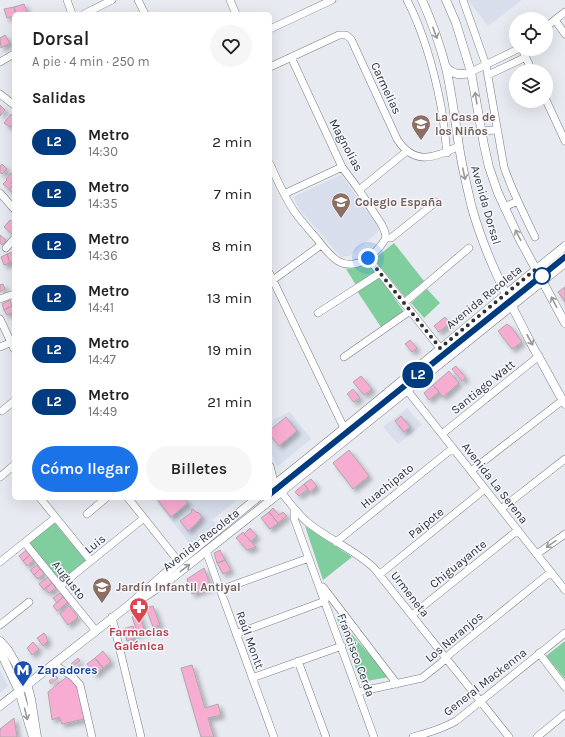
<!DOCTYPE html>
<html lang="es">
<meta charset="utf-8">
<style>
body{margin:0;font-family:Karla,sans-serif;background:#f6f6f6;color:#222;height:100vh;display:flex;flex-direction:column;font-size:15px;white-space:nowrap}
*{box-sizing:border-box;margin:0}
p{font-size:13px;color:#767676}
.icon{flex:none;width:22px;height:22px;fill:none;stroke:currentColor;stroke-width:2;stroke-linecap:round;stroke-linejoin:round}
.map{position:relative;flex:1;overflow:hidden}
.drawer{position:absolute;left:12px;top:12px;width:260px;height:488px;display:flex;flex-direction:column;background:#fff;border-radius:6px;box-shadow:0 4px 16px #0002}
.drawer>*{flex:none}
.badge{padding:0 8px;border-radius:13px;font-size:14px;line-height:26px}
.buttons{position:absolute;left:509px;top:12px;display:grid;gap:8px}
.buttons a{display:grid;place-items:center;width:44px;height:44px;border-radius:50%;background:#fff;box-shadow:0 4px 16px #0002;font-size:20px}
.you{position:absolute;width:20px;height:20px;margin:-10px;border:3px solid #fff;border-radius:50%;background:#1a73e8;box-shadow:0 0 0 6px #1a73e833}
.map>.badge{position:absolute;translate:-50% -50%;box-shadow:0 0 0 2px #fff}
h2{padding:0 20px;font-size:15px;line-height:36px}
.round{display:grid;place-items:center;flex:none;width:42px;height:42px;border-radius:21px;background:#f6f6f6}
.headline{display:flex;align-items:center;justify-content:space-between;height:68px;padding:0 20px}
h1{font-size:19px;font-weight:600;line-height:30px}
.cta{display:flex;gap:8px;margin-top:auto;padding:8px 20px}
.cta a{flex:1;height:46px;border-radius:24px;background:#1a73e8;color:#fff;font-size:16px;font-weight:600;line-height:46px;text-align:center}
.cta a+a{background:#f6f6f6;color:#222}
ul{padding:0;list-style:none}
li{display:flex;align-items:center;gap:12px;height:52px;padding:0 20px}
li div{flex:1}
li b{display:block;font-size:15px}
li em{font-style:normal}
li .badge{min-width:44px;font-weight:700;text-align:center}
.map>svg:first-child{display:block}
</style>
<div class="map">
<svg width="565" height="737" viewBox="0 0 565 737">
<defs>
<filter id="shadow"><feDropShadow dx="3.5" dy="3.5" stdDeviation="2" flood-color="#0004"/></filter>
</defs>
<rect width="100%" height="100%" fill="#e7eaf1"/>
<path fill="#d8deec" d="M 468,0 L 522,0 L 488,26 Z
M 341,175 L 381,229 L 350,256 L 341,257 L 299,209 L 293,197 Z
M 407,408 L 422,425 L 398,444 L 383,427 Z
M 290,412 L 311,439 L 278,466 L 276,464 L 270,451 L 270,421 Z
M 154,498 L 240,498 L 212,520 L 216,524 L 190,544 Z
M 0,670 L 8,686 L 0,693 Z"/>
<path fill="#80ce9e" d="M 394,243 L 424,281 L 405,297 L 374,259 Z
M 368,260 L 376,272 L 356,285 L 346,269 L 355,268 Z
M 379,276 L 404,312 L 381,327 L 357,291 Z
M 427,289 L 440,303 L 424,318 L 411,303 Z
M 54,522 L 87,562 L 61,584 L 28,544 Z
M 305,526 L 352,557 L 323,580 Z
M 336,616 L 389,677 L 361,682 Z
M 565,641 L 565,679 L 546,656 Z"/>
<path fill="#f7add1" stroke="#afa7ab" filter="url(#shadow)" d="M 24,4 L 27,12 L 21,14 L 16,14 L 14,7 Z
M 14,7 L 16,14 L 14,14 L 14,16 L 7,18 L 4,9 Z
M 5,35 L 10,43 L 1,48 L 0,38 Z
M 0,105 L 5,110 L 0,116 Z
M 11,114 L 14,117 L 14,125 L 13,124 L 10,127 L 4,123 Z
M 2,164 L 7,169 L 2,174 L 1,173 L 0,173 L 0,166 Z
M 11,173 L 14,176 L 14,181 L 11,183 L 13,185 L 9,189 L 3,184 L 7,180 L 6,179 Z
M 13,185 L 14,186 L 14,194 L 9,189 Z
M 10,220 L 14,223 L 14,231 L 12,234 L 4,227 Z
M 0,235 L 6,240 L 2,245 L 0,243 Z
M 13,252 L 14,255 L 14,261 L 10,263 L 7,254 Z
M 7,254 L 10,263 L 4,265 L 1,257 Z
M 3,284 L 5,289 L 0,292 L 0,285 Z
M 565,287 L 565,302 L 558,292 Z
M 10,300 L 12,306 L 4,310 L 2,304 Z
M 12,306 L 14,312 L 7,315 L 4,310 Z
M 445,317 L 450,323 L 439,332 L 434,326 Z
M 507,324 L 511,327 L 522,342 L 512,349 L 498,331 Z
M 410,340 L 417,348 L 412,352 L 405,344 Z
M 456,366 L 466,378 L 462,381 L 452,369 Z
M 449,371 L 459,383 L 443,397 L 433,385 Z
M 361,376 L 372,389 L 364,395 L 353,382 Z
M 433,385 L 439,392 L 429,400 L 424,393 Z
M 353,389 L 360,398 L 354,402 L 347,394 Z
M 401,416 L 410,427 L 404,432 L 395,421 Z
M 286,417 L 297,431 L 279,446 L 270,435 L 270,430 Z
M 349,450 L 369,476 L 353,489 L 333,463 Z
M 311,479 L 317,486 L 310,492 L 304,484 Z
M 304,484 L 308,489 L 299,496 L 295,492 Z
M 156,498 L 184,498 L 188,503 L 171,517 Z
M 273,508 L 279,515 L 283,512 L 287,516 L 278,523 L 269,512 Z
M 193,509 L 197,513 L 198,512 L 202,517 L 199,520 L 199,521 L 188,531 L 180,521 L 192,512 L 191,510 Z
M 269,512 L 278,523 L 270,529 L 261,518 Z
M 250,528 L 257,536 L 251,541 L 244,534 Z
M 243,532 L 244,534 L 256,547 L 247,550 L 236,538 Z
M 26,550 L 30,555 L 23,561 L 19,556 Z
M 220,550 L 225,560 L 217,563 L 214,553 Z
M 30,555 L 34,560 L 27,566 L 23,561 Z
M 225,560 L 231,570 L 223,574 L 217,563 Z
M 37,565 L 40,569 L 34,575 L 30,570 Z
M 204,568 L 211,587 L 192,594 L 187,579 Z
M 40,569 L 44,574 L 38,579 L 34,575 Z
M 48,577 L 52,583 L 44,590 L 39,584 Z
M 52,583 L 56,588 L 49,593 L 45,588 Z
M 60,593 L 63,597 L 57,603 L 53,598 Z
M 63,597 L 68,602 L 57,611 L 53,606 Z
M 69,606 L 78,617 L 68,625 L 60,614 Z
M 153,606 L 160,625 L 153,627 L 146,608 Z
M 139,614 L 145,631 L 138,634 L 132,617 Z
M 133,626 L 136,635 L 132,637 L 133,639 L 127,641 L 123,629 Z
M 44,633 L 47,637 L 46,638 L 48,641 L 43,646 L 37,638 Z
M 33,642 L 39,649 L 32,655 L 27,648 Z
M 103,651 L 111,662 L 103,668 L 95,658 Z
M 78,658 L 80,661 L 73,666 L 71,664 Z
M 95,658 L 103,668 L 95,675 L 87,664 Z
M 192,665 L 205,708 L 218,704 L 221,715 L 208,718 L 214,737 L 201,737 L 181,668 Z
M 69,675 L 78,686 L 84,719 L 62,724 L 59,717 L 52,720 L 48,692 Z
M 56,676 L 58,678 L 51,684 L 49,681 Z
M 14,718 L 17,737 L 0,737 L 0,729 Z"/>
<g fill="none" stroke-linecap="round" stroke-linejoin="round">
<defs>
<path id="minor" d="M 67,0 L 72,14
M 138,0 L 145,14
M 230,0 L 236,14
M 407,0 C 424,33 434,70 441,106 C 444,121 445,137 447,153
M 463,0 L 486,65 L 504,167 C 512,191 524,214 535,237
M 84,14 L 112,0
M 555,20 L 565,34
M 546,27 L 565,12
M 270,29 L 332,0
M 522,49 L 532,71
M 291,57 L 342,167 L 359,190 L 382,225 L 385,232 L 386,238
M 0,62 L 14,54
M 270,67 L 339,35 L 346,35 L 351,39 L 397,139 C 414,166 435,158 459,146
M 471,72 L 518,49
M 488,75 L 526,57
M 0,94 L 14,105
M 546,100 L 565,141
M 481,131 L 497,130
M 270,164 C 277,180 284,196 294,211 C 301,221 309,230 317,239 C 323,247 330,256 338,261 C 357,272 377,253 386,238 L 391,238 L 436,202
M 359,190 L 407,151
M 0,193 L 14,209
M 284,194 L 342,167
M 504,207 L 518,201
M 6,248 L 14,239
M 368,258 L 440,348
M 270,274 L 344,428
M 273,280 L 321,245
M 0,299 L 14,294
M 404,303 L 469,248
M 318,313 L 380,273
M 0,319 L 14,349
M 0,347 L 14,341
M 344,357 L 410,311
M 407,390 L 565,590
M 2,411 L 14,401
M 442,434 L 539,356
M 270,466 L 274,482
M 471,471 L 563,400
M 0,477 L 14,465
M 270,478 C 282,492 292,508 306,521 C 327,539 354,549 374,568 L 509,737
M 40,498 L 91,561
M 128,498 L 179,562
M 294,509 L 294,518 L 374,737
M 501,509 L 565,459
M 87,514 L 106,498
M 336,542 L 453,448
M 25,543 L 96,631
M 206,551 L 274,737
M 537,554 L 565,534
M 0,562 L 55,518
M 380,574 L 485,489
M 60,586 L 144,518
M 323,587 L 397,684
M 220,590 L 309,558
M 412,615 L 518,530
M 112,617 L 141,737
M 0,625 L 29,602
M 236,634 L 325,601
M 539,653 L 565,687
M 298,661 L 326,737
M 53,664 L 72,676 L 80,685 L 92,737
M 252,678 L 342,646
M 358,692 L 422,678 L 441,663 L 451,653 L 551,572
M 413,737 C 428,733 442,729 456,721 L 565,633
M 537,737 L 565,714"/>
<path id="major" d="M 422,0 C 432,22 440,45 446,68 C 452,94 455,120 459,146 C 462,167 467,187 472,208 C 486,258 510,303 534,349 C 545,367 554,386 565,404
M 446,0 L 456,23 L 471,72 L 484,145 L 489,167 L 498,193 L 519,238 L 565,323
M 446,67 C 453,75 461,76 471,72
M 270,488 C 370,409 466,326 565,246
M 129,605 L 144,597 L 167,582 L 281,492 L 565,263
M 0,641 L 8,650 L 23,676 L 27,684 L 31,699 L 37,737
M 0,651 L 19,691 L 33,737
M 0,706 L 129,605 L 163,575 L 257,498"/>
</defs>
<use href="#minor" stroke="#797c82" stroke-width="8"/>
<use href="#major" stroke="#797c82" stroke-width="9"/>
<use href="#minor" stroke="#fff" stroke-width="7"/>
<use href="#major" stroke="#fff" stroke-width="8"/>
</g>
<defs><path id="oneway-shaft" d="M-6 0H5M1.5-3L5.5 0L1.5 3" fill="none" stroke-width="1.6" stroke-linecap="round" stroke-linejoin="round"/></defs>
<g stroke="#98989a">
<use href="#oneway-shaft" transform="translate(435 33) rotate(70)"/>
<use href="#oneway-shaft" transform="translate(476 98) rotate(-99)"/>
<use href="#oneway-shaft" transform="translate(464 174) rotate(78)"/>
<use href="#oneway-shaft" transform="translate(518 235) rotate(-117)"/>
<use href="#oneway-shaft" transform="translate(554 302) rotate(-118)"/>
<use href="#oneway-shaft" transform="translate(530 340) rotate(61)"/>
<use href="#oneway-shaft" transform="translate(551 544) rotate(145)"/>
<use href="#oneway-shaft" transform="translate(185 568) rotate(-38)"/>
<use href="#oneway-shaft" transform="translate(26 714) rotate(76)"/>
</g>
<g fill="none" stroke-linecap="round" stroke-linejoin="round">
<defs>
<path id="line" d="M 270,494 L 565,257"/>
</defs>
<use href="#line" stroke="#fff" stroke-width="9"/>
<use href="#line" stroke="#003b80" stroke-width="6"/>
<path stroke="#303134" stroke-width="4" stroke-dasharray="0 7.2" d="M 368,258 L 440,348 L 536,269 L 542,276"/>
</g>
<defs>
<symbol id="school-pin" viewBox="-11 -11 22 30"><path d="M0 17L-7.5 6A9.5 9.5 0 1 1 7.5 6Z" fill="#8d6e63" stroke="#f4f8fe"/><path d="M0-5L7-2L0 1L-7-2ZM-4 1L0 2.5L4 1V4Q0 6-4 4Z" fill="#fff"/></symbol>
<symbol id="pharmacy-pin" viewBox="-11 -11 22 30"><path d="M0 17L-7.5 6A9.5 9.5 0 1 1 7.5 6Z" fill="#e0444e" stroke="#f4f8fe"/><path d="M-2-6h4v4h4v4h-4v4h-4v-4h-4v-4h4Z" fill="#fff"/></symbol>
<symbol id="metro-pin" viewBox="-11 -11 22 30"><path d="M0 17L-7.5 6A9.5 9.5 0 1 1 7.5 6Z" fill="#1a4fb4" stroke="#f4f8fe"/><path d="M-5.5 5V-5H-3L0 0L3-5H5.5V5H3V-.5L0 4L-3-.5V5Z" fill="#fff"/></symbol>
</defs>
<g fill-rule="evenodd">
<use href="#school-pin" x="410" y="113" width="22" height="30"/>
<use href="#school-pin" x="330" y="191" width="22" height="30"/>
<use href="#school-pin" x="91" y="576" width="22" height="30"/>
<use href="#pharmacy-pin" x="128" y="596" width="22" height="30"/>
<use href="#metro-pin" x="12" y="659" width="22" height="30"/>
</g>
<circle fill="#fff" stroke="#003b80" stroke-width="2" cx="542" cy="276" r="8"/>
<g text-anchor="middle" stroke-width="3" stroke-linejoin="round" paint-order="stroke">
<g font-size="12" fill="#303134" stroke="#f4f8fe">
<text transform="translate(386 88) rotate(65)" y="4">Carmelias</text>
<text transform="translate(346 145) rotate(62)" y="4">Magnolias</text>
<text transform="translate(486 205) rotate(74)" y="4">Avenida Dorsal</text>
<text transform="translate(484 297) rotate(-39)" y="4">Avenida Recoleta</text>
<text transform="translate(483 387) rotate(-39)" y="4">Santiago Watt</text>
<text transform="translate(495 483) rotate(52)" y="4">Avenida La Serena</text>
<text transform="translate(387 486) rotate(-39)" y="4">Huachipato</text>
<text transform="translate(426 523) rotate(-39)" y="4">Paipote</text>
<text transform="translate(201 540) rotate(-38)" y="4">Avenida Recoleta</text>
<text transform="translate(95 544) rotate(-39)" y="4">Luis</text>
<text transform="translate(458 564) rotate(-39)" y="4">Chiguayante</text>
<text transform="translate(69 580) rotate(51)" y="4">Augusto</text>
<text transform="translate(410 594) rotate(52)" y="4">Urmeneta</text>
<text transform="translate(454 637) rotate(-40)" y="4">Los Naranjos</text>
<text transform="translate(250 640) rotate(70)" y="4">Raúl Montt</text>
<text transform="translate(356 655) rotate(70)" y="4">Francisco Cerda</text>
<text transform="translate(485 682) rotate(-38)" y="4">General Mackenna</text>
</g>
<g font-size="12" font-weight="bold" fill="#785e54" stroke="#f4f8fe" text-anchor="start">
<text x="435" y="121">La Casa de<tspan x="435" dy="14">los Niños</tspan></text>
<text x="355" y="206">Colegio España</text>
<text x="116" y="591">Jardín Infantil Antiyal</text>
</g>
<g font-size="12" font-weight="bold" fill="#be3a42" stroke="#f4f8fe">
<text x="139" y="636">Farmacias<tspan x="139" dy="14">Galénica</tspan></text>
</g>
<g font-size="12" font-weight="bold" fill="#164399" stroke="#f4f8fe" text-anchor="start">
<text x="37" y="674">Zapadores</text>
</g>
</g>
</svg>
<div class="buttons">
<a><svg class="icon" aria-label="locate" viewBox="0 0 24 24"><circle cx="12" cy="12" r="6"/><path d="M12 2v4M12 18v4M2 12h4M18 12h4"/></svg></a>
<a><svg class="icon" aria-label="layers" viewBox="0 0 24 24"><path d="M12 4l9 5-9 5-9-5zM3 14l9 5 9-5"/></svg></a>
</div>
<div class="you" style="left:368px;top:258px"></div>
<b class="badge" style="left:418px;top:375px;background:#003b80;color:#fff">L2</b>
<section class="drawer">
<div class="headline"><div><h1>Dorsal</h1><p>A pie · 4 min · 250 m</p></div><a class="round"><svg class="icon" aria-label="heart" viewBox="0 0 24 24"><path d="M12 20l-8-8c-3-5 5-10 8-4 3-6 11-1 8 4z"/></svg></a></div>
<h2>Salidas</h2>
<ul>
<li><span class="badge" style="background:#003b80;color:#fff">L2</span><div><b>Metro</b><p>14:30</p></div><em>2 min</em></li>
<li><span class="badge" style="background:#003b80;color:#fff">L2</span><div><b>Metro</b><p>14:35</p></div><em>7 min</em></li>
<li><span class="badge" style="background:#003b80;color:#fff">L2</span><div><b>Metro</b><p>14:36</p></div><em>8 min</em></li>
<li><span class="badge" style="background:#003b80;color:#fff">L2</span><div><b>Metro</b><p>14:41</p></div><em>13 min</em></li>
<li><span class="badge" style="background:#003b80;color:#fff">L2</span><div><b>Metro</b><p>14:47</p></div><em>19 min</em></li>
<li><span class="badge" style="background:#003b80;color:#fff">L2</span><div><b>Metro</b><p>14:49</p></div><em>21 min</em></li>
</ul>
<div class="cta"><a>Cómo llegar</a><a>Billetes</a></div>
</section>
</div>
